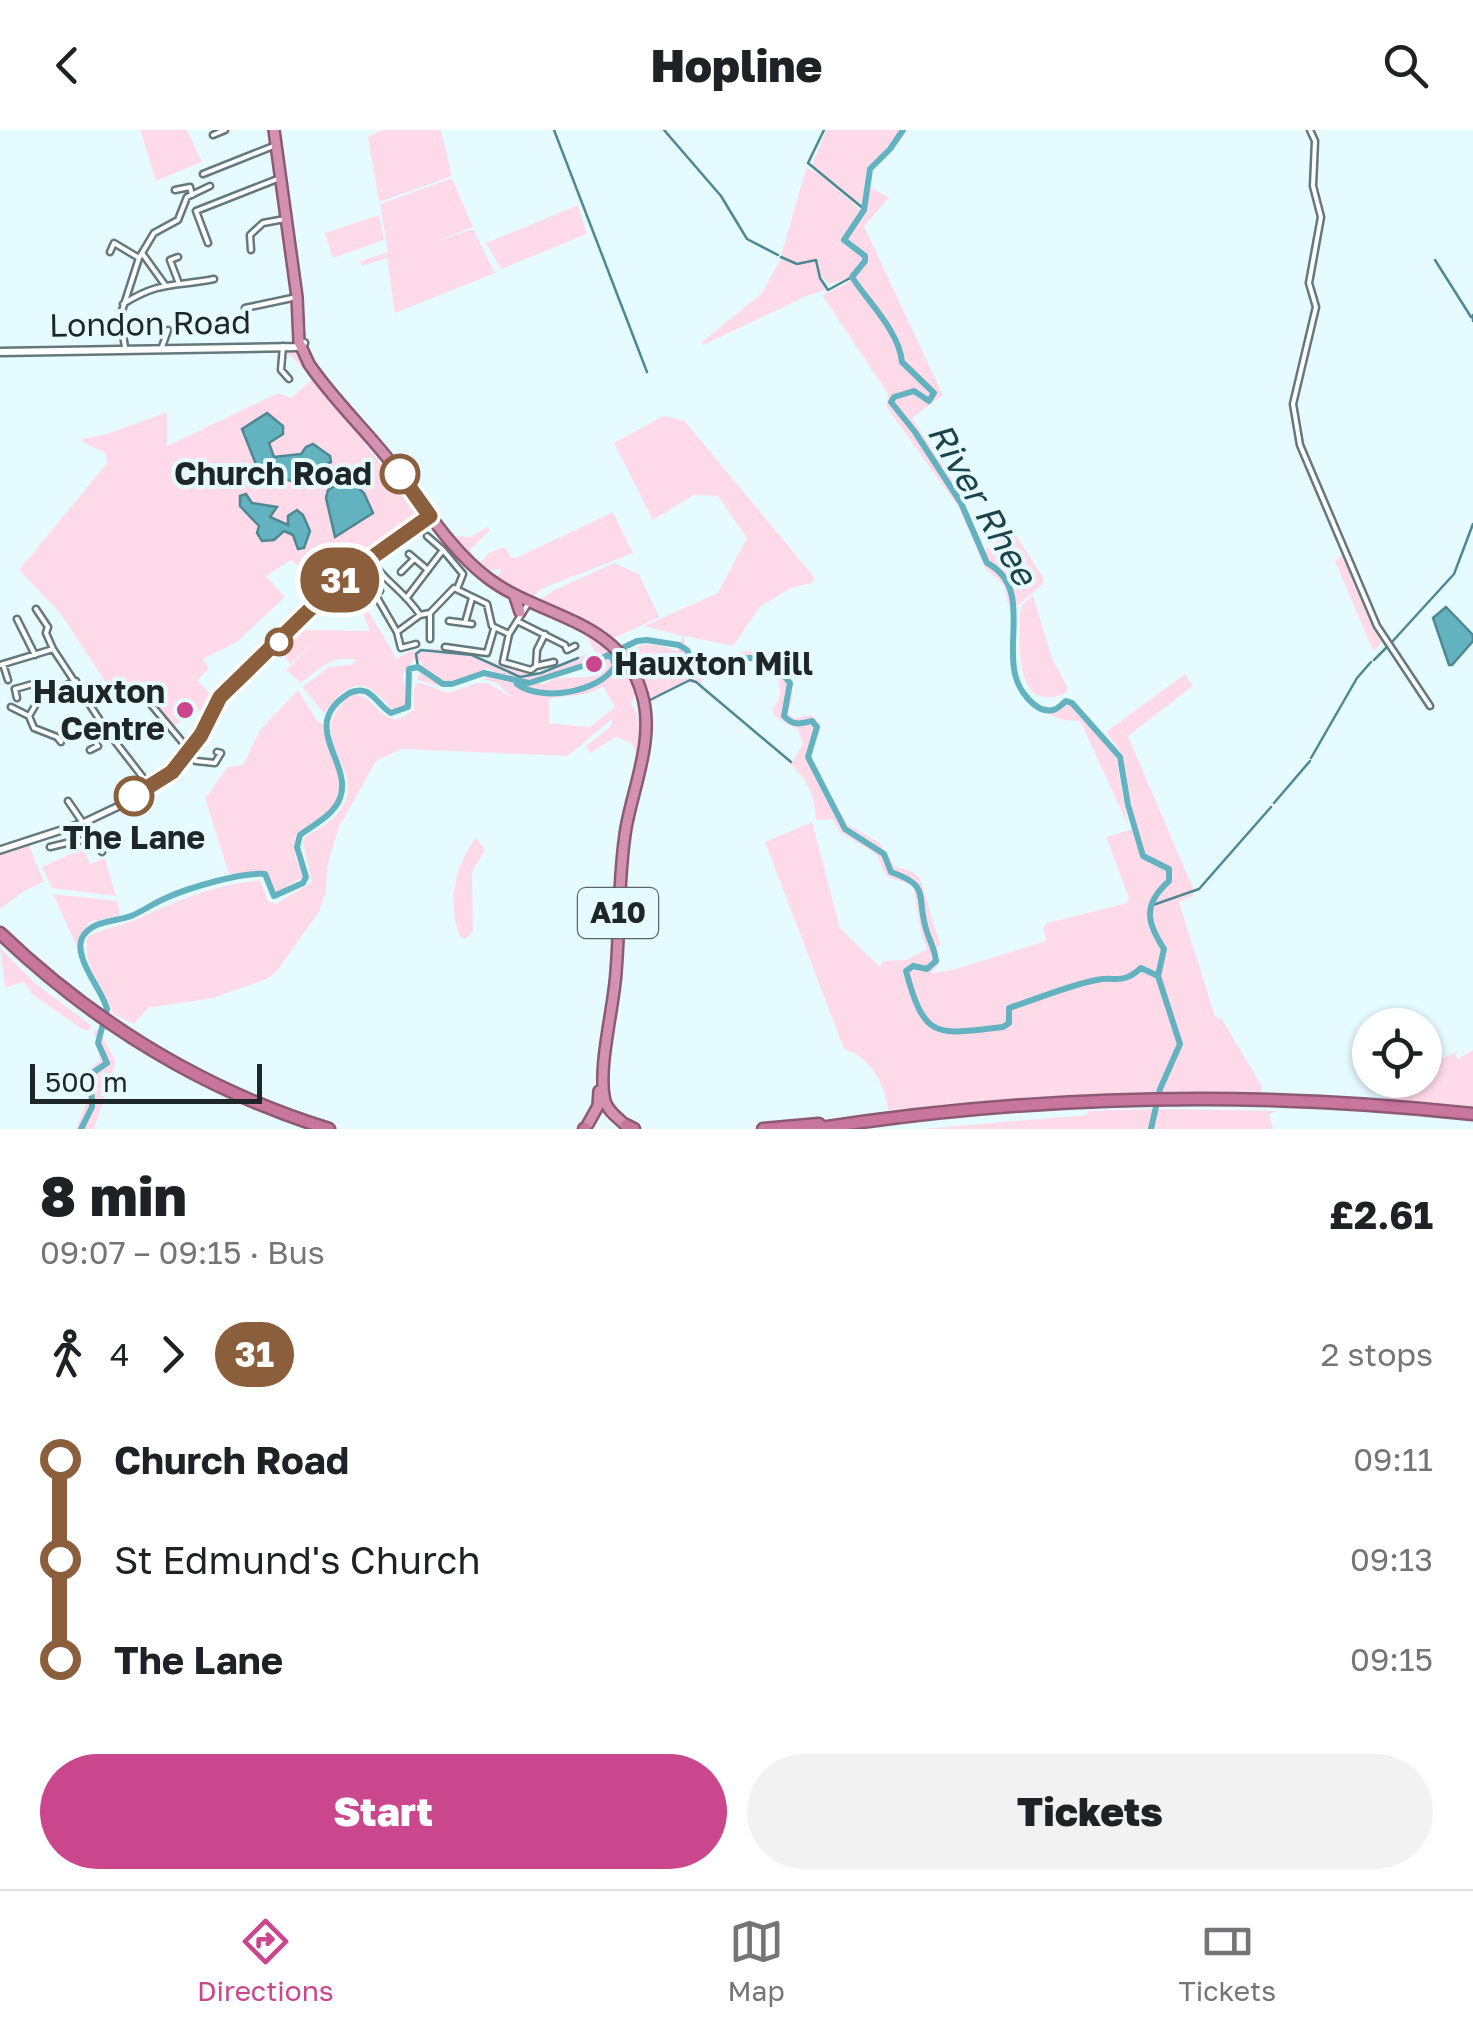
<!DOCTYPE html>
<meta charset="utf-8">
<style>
body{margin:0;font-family:"Golos Text",sans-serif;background:#f2f2f2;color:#202124;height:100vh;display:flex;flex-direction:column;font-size:38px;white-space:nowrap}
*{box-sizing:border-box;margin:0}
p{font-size:32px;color:#757577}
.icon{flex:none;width:55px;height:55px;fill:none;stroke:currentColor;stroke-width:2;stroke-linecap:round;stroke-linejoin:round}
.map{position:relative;height:999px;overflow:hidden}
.drawer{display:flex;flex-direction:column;background:#fff;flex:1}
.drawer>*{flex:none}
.badge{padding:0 20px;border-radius:32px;font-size:35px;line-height:65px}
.controls{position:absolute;left:1352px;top:878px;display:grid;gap:20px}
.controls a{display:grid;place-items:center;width:90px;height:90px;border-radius:50%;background:#fff;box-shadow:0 2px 8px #0004;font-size:50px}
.scale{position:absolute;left:30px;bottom:25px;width:232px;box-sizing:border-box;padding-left:10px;border:5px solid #1e2628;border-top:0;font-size:28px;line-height:35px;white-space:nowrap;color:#1e2628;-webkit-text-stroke:8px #e5fbff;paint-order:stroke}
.map>.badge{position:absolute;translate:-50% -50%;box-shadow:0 0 0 5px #fff}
.legs{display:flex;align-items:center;gap:15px;height:110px;padding:0 40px;font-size:32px}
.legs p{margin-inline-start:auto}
.head{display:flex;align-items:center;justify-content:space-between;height:170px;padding:0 40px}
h1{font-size:55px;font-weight:800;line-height:75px}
.button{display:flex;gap:20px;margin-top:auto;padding:20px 40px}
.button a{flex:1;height:115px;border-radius:60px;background:#ca468d;color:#fff;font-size:40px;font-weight:800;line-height:115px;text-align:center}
.button a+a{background:#f2f2f2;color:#202124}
ul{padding:0 40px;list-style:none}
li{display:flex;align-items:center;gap:35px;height:100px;font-size:38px}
li i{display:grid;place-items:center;width:15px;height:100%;margin:0 12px;background:currentColor}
li i::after{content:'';width:25px;height:25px;margin:-12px;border:8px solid;border-radius:50%;background:#fff}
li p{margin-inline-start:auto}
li:first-child i{background:linear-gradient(#0000 50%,currentColor 0)}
li:last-child i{background:linear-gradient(currentColor 50%,#0000 0)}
header{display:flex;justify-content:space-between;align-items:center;height:130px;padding:0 40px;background:#fff;font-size:45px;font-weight:800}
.dock{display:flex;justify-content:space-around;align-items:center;height:140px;border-top:2px solid #e0e0e0;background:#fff;font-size:28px;color:#757577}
.dock a{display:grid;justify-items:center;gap:5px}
.dock .active{color:#ca468d}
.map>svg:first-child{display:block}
</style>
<header><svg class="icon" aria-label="back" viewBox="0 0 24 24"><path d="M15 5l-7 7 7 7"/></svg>Hopline<svg class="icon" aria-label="search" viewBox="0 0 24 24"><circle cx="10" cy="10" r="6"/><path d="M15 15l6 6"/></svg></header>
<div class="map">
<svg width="1473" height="999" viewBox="0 0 1473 999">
<rect width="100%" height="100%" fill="#e5fbff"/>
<path fill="#ffdbea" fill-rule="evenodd" d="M 140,0 L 187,0 L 202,32 L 156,51 Z
M 381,0 L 441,0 L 452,46 L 379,72 L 368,7 Z
M 826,0 L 901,0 L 866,42 L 862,77 L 812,35 Z
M 806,38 L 818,43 L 862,81 L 841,111 L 845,116 L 861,124 L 863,130 L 849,148 L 829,154 L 818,143 L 826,160 L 809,165 L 703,215 L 702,212 L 762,163 L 781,128 L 798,134 L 781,126 Z
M 452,48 L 473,97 L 431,113 L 473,99 L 495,143 L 395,183 L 387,128 L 362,136 L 360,131 L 388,122 L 380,74 Z
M 869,56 L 889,68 L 864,96 L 943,265 L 912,288 L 958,359 L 985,420 L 1012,399 L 1044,449 L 1043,454 L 1018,475 L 1009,477 L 1004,456 L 985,438 L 959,378 L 886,276 L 888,264 L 822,165 C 841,156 865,148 866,124 L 847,109 L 865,79 Z
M 578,75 L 587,104 L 501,139 L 486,113 Z
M 379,85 L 384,110 L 333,128 L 325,103 Z
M 293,218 L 422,388 L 362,425 L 334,450 L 322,437 L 308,446 L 291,430 L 266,446 L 285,467 L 237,512 L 203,529 L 209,538 L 198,550 L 211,565 L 202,584 L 196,577 L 173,598 L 141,557 L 118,571 L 61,484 L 19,440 L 107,333 L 106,323 L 82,312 L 82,309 L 107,304 L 167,282 L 167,316 L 278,263 L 291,268 L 312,249 L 294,229 L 284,222 Z
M 663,286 L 684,290 L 815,448 L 812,453 L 791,458 L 760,477 L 733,516 L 684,506 C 684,517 692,532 703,536 C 714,526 763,514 778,525 C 784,530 782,532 785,539 C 793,557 796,565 787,583 L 794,588 L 811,585 L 817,590 L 817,599 L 810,622 L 812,634 L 847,694 L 880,713 L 895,737 C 903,739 912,740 918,746 C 923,750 934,801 941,814 L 936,819 L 938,835 L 931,843 L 952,840 L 1046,811 L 1043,798 L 1047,793 L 1127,773 L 1129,768 L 1106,707 L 1133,699 L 1134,690 L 1123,626 L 1106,602 L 1185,544 L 1193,556 L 1128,606 L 1193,758 L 1193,766 L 1179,772 L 1215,886 L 1221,890 L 1220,886 L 1262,956 L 1261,963 L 1043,967 L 888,980 C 885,953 869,926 844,919 L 765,712 L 812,692 L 840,798 L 880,837 L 883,831 L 906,830 L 927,819 L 921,803 L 913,755 L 887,747 L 876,724 L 840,702 L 832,689 L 816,690 C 814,663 810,655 791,634 L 803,614 L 798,600 L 775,587 L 772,579 C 786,564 780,550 768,534 C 741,525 727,543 703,550 L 700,555 C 683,547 664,564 650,573 L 640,544 L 627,525 C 640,509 659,514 676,521 L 683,506 L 644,496 L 718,463 L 747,408 L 718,366 L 694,365 L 653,390 L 614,313 Z
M 613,382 L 633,423 L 541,459 L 533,467 L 497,447 L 502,439 L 486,441 L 455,410 L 455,406 L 471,407 L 487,397 L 490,400 L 470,420 L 479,434 L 489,423 L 504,417 L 511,427 L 516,428 Z
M 1346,421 L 1382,512 L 1373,521 L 1335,431 Z
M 614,433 L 639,444 L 659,487 L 615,508 L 539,471 L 552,461 Z
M 1033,465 L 1052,528 L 1068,558 L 1066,563 C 1013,586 1020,514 1020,483 L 1023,474 Z
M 361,469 L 397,529 C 418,511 461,520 486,530 L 486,534 L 488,530 L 534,546 L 588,523 L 592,525 L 587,537 L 541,549 L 538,552 L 543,554 L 557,548 L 588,547 L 605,540 L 586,505 C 610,513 632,540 636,564 L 631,574 C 643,589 640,604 636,622 L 631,613 L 616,607 L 590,623 L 586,616 L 610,597 L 613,588 L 568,626 L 402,619 L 376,631 L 339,697 L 327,737 L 326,763 L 318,783 L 277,841 L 267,849 L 213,868 L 148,878 L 134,894 L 113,884 C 105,857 82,837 87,807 C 101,799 117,797 132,791 C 178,771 208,756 260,750 L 268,771 L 276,774 L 312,752 L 303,713 L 305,707 C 316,700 330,693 338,683 C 367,647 323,623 332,590 C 335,580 344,571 351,564 C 380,564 382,608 414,579 L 414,558 L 418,552 L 448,563 L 477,553 L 488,553 L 511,567 L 497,553 L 482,549 L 498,544 L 486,538 L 482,543 L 443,557 L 417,550 L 422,532 L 415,529 L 403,544 L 407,575 L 398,581 L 388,579 L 387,573 C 381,569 373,559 366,557 C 348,550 333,572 324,583 L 302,557 L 329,537 L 351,535 L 357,530 C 330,525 321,538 301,553 L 286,540 L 315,511 L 290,534 L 278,515 L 296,500 L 370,501 L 358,471 ZM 603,556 L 615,577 L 590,597 L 549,593 L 549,569 C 568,564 587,568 603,556 Z
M 298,560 L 318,592 L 323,594 C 326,619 351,654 332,677 C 322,690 305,695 295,707 L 295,726 L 303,747 L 277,762 L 271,759 L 265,742 L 229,744 L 205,668 L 228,637 L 243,635 L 260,600 Z
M 1065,573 L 1070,573 L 1115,621 L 1128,695 L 1080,591 L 1063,590 L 1047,584 Z
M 476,707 L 485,720 L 472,742 L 473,801 L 466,809 L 460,807 C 446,772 455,736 476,707 Z
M 28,713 L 44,752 L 27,759 L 0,779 L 0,722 Z
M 84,718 L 90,734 L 105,728 L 116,766 L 52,758 L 42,737 Z
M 53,764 L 118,771 L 120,786 L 89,792 L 77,817 Z
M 0,818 L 36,854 L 92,896 L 88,901 L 80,898 L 33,865 L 24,852 L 5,858 Z
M 99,900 L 116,932 L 94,999 L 76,999 L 88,967 L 86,942 L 100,931 L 94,901 Z
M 1473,920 L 1473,978 L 1386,969 L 1387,964 L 1392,965 L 1409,950 L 1425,950 L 1425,936 L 1428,934 L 1459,921 L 1455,925 L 1458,929 Z
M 1154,979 L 1148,999 L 922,999 L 1087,985 L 1088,981 Z
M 1156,979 L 1278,981 L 1269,984 L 1273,999 L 1152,999 Z"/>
<path fill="#62b2bf" stroke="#4e8892" stroke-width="2.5" d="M 267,283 L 283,296 L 283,304 L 269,313 L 274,327 L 301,324 L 306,317 L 313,314 L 330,326 L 331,332 L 291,351 L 259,342 L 242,299 Z
M 347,349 L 364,363 L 373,383 L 335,407 L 326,368 L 328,360 Z
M 246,364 L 252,373 L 277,377 L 270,387 L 288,395 L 288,386 L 297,380 L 303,385 L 310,401 L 304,418 L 298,419 L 293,405 L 284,401 L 274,410 L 262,411 L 257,403 L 259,396 L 240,376 L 240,366 Z
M 1446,477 L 1473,505 L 1473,511 L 1452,535 L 1449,535 L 1433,488 Z"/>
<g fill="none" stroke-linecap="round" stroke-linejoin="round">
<path stroke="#4e8892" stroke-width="2.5" d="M 554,0 L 647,242
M 664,0 L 721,66 L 747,109 L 778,125
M 824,0 L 808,33 L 864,79
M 1312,0 L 1317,13 L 1316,35
M 1318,68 L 1322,84
M 781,127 L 797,134 L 816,130 L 820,148 L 828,160 L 852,147
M 1315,129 L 1321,97
M 1435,130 L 1471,187
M 1473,185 L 1473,191
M 1391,513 L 1454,444 L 1473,394
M 1374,530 L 1387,517
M 418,537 L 416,524 L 421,520 L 472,525 L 520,547 L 541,543 L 578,528
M 650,570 L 690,550 L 696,552 L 791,632
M 1311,628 L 1357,548 L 1371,532
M 1274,673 L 1310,631
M 1153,775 L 1199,759 L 1271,677"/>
<path stroke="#62b2bf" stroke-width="6" d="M 903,0 L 890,19 L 870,39 L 864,80 L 844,110 L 865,126 L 865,131 L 852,147 C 868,172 899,201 902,232 L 934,263 L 929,271 L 914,261 L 894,267 L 891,272 L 915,302 L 961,373 L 987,433 C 1030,455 1006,509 1015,544 C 1018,559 1035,584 1053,580 C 1058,579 1062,574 1066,571 L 1072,573 L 1120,627 L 1128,675 L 1143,726 L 1169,739 L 1169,751 C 1142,775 1147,793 1164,819 L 1158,846 L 1180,914 L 1160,959 L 1151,999
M 517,554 C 541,572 599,563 615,536 L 611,524
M 81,999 L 92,977 L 91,944 L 107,933 L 98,913 L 107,879 C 103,861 73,828 82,808 C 91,790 115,792 131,786 C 143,781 154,773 166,768 C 188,758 241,742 265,744 L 274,766 L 303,753 L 306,747 L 297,717 L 300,705 C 313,695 334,685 340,668 C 353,633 300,598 345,566 C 351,561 360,559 367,562 C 376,567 382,578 391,583 L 408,577 L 409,539 L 418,537 L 443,554 L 452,554 L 484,543 L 529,553 L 592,533 L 637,511 L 647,510 L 679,515 L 687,520 L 696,540 C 710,542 714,536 726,532 C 757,523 771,528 790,553 L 784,586 C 793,596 800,594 812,591 L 817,597 L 808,627 L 845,699 L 884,724 L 891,742 C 931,756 916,765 926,799 C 929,810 935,819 936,831 L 927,839 L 913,836 L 906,841 C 925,912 937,904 1003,897 L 1009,893 L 1009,878 C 1037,869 1067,856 1096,850 C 1117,846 1122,855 1141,838 L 1158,846"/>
<defs>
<path id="minor" d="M 1310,0 L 1315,11 L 1313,56 L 1321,87 L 1309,153 L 1316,177 L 1293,274 L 1300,315 L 1377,496 L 1430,576
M 213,5 L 225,0
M 203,44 L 276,15
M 175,60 L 190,57 L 192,65
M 208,113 L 196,81 L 280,48
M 251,120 L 250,105 L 263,93 L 285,89
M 110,122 L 114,113 L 139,128
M 142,123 L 165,155
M 178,151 L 170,130 L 178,127
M 123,174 C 161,150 175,157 214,149
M 245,178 L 297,167
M 283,216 L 281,240 L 289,249
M 125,217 L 120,187 L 139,128 L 154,103 L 178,90 L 187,67 L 210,56
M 162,217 L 168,200
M 427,406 L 443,420
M 409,424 L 428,440
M 369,427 C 383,451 403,459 420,485
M 401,442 L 414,429
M 352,449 L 392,418
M 375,464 L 397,502 L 401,518 L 416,514
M 408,466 L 443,420 L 463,444 L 457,459
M 370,467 L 380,461
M 36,479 L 48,497 L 46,503 L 53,519 L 107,601 L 148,654
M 430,485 L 430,509
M 17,489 L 35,525
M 449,491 L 472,494
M 517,491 L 565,515 L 567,520 L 575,516
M 465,493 L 472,468
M 397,502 L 420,485 L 430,483 L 454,458 L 487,474 L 492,496 L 509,504 L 528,474
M 509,504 L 503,532 L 531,540 L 536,536 L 537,520 L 545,504
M 445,517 L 487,523 L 494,499
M 3,534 L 8,550
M 0,535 L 53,519
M 536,536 L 554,532
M 17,568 L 15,559 L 33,554 L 41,566
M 149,572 L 189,620
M 11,577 L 29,586
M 61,612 L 57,607 L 34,598 L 29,586 L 41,566 L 76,551
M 90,620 L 98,616 L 94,610 L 107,601
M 186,624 L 196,631 L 215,633 L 221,623 L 217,622
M 68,671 L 83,693
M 70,698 L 75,711 L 97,709 L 102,722
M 50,717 L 75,711"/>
<path id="tertiary" d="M 0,720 L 83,693 L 121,675 L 168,644 L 201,605 L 220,567 L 242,543 L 353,439 L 429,388"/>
<path id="secondary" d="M 0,222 L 297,217 L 304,213"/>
<path id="trunk" d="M 274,0 L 297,167 L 299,212 L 309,234 C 334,271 369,303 396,339 C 424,376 451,421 489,449 C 540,487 622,490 642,564 C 655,608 634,654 626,698 C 618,746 620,794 616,842 C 614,878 597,938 605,971 C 608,983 622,990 629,999
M 515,467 L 520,482
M 588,994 L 598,976 L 599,961"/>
<path id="motorway" d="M 0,803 C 95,894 203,960 329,999
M 626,995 L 634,999
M 584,999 L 585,998
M 763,999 L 819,994
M 814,999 C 1031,965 1255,960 1473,984"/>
</defs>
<use href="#minor" stroke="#65787c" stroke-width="9"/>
<use href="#tertiary" stroke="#65787c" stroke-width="10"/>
<use href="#secondary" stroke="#65787c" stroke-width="11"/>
<use href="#trunk" stroke="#8d5a74" stroke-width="14"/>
<use href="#motorway" stroke="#8d5a74" stroke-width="15"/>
<use href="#minor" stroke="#fff" stroke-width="4"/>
<use href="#tertiary" stroke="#fff" stroke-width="5"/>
<use href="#secondary" stroke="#fff" stroke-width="6"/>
<use href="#trunk" stroke="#d492b0" stroke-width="9"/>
<use href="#motorway" stroke="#c9769d" stroke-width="10"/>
</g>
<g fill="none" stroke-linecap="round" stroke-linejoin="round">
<defs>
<path id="line-1" d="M 134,666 L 172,642 L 201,605 L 220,567 L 339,451 L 430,386 L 400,344"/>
</defs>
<use href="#line-1" stroke="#fff" stroke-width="22"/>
<use href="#line-1" stroke="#8b5e3c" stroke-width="15"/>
</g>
<g fill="#fff" stroke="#8b5e3c" stroke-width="5">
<circle cx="400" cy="344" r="18"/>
<circle cx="279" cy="512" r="12"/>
<circle cx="134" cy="666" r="18"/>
</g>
<g fill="#ca468d" stroke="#e5fbff" stroke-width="4">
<circle cx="594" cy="534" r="10"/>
<circle cx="185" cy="580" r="10"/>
</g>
<g text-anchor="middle" stroke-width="8" stroke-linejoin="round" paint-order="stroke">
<rect fill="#e5fbff" stroke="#5a6668" stroke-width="2.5" x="578" y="758" width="80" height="50" rx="8"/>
<g font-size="30" font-weight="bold" fill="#1e2628">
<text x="618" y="793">A10</text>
</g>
<g font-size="32" fill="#1e2628" stroke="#e5fbff">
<text transform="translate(150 194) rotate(-1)" y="11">London Road</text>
</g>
<g font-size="32" font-weight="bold" fill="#1e2628" stroke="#e5fbff" text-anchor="end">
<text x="372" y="355">Church Road</text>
<text x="134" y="719" text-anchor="middle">The Lane</text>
</g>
<g font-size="32" font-weight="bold" fill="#1e2628" stroke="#e5fbff" text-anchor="start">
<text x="614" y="545">Hauxton Mill</text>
<text x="165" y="573" text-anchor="end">Hauxton<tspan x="165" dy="37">Centre</tspan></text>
</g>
<g font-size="35" font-style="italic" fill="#1e444a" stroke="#e5fbff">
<text transform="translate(982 374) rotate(60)" y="12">River Rhee</text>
</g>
</g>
</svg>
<div class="controls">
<a><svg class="icon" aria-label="locate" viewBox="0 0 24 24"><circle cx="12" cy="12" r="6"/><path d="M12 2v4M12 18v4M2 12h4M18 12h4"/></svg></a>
</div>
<div class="scale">500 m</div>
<b class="badge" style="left:340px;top:450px;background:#8b5e3c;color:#fff">31</b>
</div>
<section class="drawer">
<div class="head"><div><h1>8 min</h1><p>09:07 – 09:15 · Bus</p></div><b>£2.61</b></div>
<div class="legs"><svg class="icon" aria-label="walk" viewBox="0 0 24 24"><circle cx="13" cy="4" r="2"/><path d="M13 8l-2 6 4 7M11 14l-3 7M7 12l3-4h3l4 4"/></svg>4<svg class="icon" aria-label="forward" viewBox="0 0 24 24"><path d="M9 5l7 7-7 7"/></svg><b class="badge" style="background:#8b5e3c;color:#fff">31</b><p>2 stops</p></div>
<ul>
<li><i style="color:#8b5e3c"></i><b>Church Road</b><p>09:11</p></li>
<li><i style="color:#8b5e3c"></i><span>St Edmund's Church</span><p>09:13</p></li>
<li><i style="color:#8b5e3c"></i><b>The Lane</b><p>09:15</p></li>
</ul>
<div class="button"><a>Start</a><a>Tickets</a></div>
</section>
<nav class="dock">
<a class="active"><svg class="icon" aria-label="directions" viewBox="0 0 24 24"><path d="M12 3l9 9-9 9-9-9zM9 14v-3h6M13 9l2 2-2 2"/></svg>Directions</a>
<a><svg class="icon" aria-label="map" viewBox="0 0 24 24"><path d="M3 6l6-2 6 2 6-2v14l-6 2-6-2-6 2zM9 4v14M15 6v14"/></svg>Map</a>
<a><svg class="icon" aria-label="tickets" viewBox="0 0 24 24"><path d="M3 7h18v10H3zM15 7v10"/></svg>Tickets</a>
</nav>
